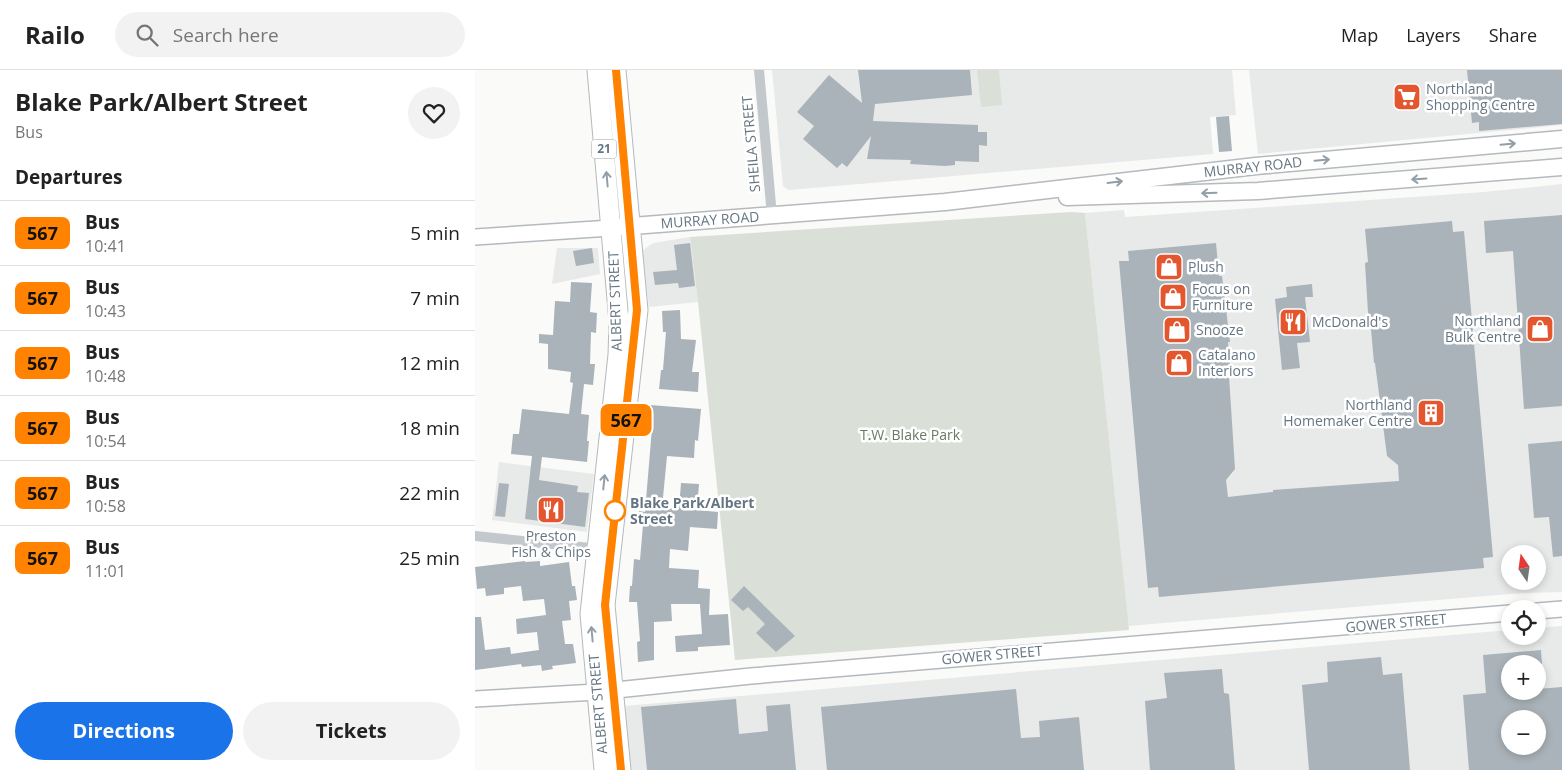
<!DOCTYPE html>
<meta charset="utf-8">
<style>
body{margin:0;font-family:"Open Sans",sans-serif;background:#f2f2f2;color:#222;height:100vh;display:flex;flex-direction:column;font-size:19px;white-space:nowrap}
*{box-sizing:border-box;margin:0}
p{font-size:16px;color:#767676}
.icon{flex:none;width:28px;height:28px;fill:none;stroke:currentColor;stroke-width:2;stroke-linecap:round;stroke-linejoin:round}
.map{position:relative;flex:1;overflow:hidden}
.side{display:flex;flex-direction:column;background:#fff;width:475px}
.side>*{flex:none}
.badge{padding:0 10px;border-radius:8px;font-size:18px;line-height:32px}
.needle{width:32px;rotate:347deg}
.controls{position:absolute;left:1026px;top:475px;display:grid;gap:10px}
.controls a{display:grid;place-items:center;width:45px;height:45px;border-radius:50%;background:#fff;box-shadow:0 2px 8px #0003;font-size:25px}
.map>.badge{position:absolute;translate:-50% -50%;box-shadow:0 0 0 2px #fff}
h2{padding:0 15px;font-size:19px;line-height:45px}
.round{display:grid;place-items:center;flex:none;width:52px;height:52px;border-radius:26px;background:#f2f2f2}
.overview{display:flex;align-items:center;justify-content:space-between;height:85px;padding:0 15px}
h1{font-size:24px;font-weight:700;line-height:38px}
.cta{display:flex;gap:10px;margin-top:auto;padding:10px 15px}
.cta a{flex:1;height:58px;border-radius:30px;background:#1a73e8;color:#fff;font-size:20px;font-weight:700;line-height:58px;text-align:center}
.cta a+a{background:#f2f2f2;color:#222}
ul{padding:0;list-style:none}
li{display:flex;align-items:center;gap:15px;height:65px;padding:0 15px;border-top:1px solid #e0e0e0}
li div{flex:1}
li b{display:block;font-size:19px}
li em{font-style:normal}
li .badge{min-width:55px;font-weight:700;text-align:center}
header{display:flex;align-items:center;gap:30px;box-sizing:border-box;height:70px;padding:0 25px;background:#fff;border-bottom:1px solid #e0e0e0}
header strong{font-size:24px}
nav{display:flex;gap:28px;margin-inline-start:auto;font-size:18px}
.search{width:350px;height:45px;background:#f2f2f2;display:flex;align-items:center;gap:12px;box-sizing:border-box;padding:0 18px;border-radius:28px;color:#767676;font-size:19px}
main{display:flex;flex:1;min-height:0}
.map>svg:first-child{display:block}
</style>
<header>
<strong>Railo</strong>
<div class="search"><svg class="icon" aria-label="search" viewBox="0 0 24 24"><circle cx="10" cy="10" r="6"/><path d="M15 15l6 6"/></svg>Search here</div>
<nav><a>Map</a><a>Layers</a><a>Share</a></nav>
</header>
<main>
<section class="side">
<div class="overview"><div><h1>Blake Park/Albert Street</h1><p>Bus</p></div><a class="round"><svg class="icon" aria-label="heart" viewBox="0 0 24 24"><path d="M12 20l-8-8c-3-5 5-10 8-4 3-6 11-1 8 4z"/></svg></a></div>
<h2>Departures</h2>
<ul>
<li><span class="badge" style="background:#ff8200;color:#111">567</span><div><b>Bus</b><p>10:41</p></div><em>5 min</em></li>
<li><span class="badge" style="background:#ff8200;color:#111">567</span><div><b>Bus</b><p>10:43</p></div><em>7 min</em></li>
<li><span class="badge" style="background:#ff8200;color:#111">567</span><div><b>Bus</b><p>10:48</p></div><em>12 min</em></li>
<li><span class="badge" style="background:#ff8200;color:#111">567</span><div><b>Bus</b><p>10:54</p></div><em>18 min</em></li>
<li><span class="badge" style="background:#ff8200;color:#111">567</span><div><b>Bus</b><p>10:58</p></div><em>22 min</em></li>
<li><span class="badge" style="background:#ff8200;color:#111">567</span><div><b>Bus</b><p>11:01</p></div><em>25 min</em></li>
</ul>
<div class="cta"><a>Directions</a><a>Tickets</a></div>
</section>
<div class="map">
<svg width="1087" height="700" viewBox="0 0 1087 700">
<rect width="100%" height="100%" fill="#fafaf8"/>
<path fill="#e8e9e9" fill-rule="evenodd" d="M 297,0 L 757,0 L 761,45 L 735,47 L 738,84 L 314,120 L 308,116 Z
M 774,0 L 1087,0 L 1087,55 L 783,84 Z
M 1087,114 L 1087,522 L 1047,523 L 653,556 L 610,143 L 649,140 L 650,147 L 1009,122 ZM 1035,484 L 1062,484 L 1062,511 L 1035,511 Z
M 215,167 L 223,232 L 174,237 L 167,181 L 178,173 Z
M 82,178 L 123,178 L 125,204 L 77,214 Z
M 24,392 L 119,404 L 112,462 L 17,450 Z
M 1087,556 L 1087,700 L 154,700 L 149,636 L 1035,560 L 1035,566 L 1062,566 L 1063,558 ZM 1035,594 L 1062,594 L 1062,621 L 1035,621 ZM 1035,649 L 1062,649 L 1062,676 L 1035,676 Z"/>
<path fill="#dadfd7" d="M 502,0 L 524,0 L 527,35 L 506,37 Z
M 596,142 L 610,143 L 654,560 L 260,590 L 223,232 L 215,167 Z"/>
<path fill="#aab3b9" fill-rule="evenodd" d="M 383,0 L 495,0 L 497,25 L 400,34 L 398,51 L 503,55 L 503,62 L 512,62 L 512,76 L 504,75 L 504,92 L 480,91 L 480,95 L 470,96 L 435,94 L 436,90 L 392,89 L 396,66 L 372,97 L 367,93 L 362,98 L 328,69 L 339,56 L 322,42 L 354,5 L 387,33 Z
M 992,0 L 1087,0 L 1087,54 L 1004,61 L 1004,52 L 997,53 Z
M 754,46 L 757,81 L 744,82 L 741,47 Z
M 1087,145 L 1087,336 L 1049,339 L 1038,181 L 1011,183 L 1009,151 Z
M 977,151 L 978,162 L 989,161 L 1018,487 L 1008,488 L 1009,498 L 684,527 L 683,517 L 673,518 L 644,191 L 654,191 L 653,181 L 741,173 L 744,206 L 747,206 L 755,272 L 753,272 L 756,305 L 754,306 L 760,399 L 751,410 L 753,427 L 798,422 L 798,420 L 924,411 L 923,395 L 912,386 L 900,293 L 899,293 L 896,259 L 894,259 L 890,193 L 893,192 L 890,159 Z
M 215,173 L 220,216 L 204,218 L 203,213 L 180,215 L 178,202 L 202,200 L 199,175 Z
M 117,178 L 119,193 L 101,196 L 98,181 Z
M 96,212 L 117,213 L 115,242 L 122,243 L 121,263 L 116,262 L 115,294 L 120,294 L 118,315 L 109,314 L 106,344 L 114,345 L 112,371 L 114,371 L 112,392 L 67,387 L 64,410 L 103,416 L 102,422 L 114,423 L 110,457 L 50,449 L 57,386 L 36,384 L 38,364 L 44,364 L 47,339 L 94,344 L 98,313 L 95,312 L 96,302 L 73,299 L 73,274 L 64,273 L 64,264 L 78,265 L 80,231 L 95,232 Z
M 837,214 L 838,227 L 830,227 L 835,272 L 822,273 L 825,298 L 807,300 L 800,229 L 812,227 L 811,217 Z
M 205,240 L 206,269 L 221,270 L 217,302 L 224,302 L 223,322 L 184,319 L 186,300 L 188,300 L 191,262 L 188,262 L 187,241 Z
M 175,335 L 226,339 L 223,371 L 220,370 L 219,388 L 192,386 L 187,438 L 204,439 L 206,413 L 224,414 L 222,440 L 243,442 L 242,459 L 215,457 L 213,481 L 195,479 L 194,498 L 224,500 L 223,518 L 235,519 L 234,545 L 253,544 L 255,575 L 223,577 L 223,581 L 201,582 L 200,566 L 227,564 L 225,534 L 196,534 L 197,551 L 179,552 L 179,590 L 163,592 L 162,572 L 165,571 L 162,532 L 154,532 L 155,516 L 157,516 L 159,489 L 165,490 L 168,455 L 163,455 L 164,441 L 170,442 L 177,358 L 173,357 Z
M 1087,371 L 1087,486 L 1078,487 L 1074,447 L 1059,448 L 1053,374 Z
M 24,413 L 34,414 L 30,447 L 20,446 Z
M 50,491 L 50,492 L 65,491 L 65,496 L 94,492 L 97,516 L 100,516 L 102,530 L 94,531 L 96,550 L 87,551 L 90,574 L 98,574 L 101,593 L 77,596 L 78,599 L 67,601 L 66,595 L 47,597 L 46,594 L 0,600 L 0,547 L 6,547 L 10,580 L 35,577 L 36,584 L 64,580 L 62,562 L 42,564 L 41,549 L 71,545 L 69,529 L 48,531 L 46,516 L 29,518 L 29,524 L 11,526 L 10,518 L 2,519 L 0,497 Z
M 269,516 L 320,566 L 301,582 L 281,563 L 290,554 L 273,537 L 268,541 L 256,530 Z
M 1066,580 L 1067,594 L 1035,594 L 1035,621 L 1062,621 L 1062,619 L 1087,617 L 1087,700 L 994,700 L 988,625 L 1011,623 L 1008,585 ZM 1035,649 L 1062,649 L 1062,676 L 1035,676 Z
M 906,587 L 908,605 L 927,603 L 935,700 L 834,700 L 827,615 L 853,612 L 852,592 Z
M 747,599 L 749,623 L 754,624 L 760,700 L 675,700 L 670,631 L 692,628 L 689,603 Z
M 541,619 L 546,668 L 565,667 L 564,651 L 604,647 L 609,700 L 352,700 L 346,637 Z
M 261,629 L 264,664 L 293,661 L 291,636 L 315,634 L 321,700 L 172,700 L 166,637 Z"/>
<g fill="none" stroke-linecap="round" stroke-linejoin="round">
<defs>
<path id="secondary" d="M 0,167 L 136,158
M 1062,541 L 1087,539
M 0,629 L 122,622 L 276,606 L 1035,543"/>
<path id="primary" d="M 592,127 L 783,121 L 1087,97
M 144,157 L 470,132 L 781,96 L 1087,69"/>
<path id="highway" d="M 122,0 L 144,252 L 143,285 L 115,544 L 129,700
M 141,0 L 163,240 L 130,535 L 146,700"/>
</defs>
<use href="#secondary" stroke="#b3babf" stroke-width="18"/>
<use href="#primary" stroke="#b5babe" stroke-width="19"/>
<use href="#highway" stroke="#b4b9bd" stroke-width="21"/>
<path stroke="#c3c8cc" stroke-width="10" d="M 284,0 L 297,146
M 0,466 L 125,479"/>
<use href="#secondary" stroke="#fff" stroke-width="15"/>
<use href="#primary" stroke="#fff" stroke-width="16"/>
<use href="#highway" stroke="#fff" stroke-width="19"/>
</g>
<defs><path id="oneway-shaft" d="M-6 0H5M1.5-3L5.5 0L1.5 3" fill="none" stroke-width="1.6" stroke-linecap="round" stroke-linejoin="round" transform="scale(1.25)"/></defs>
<g stroke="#939fa8">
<use href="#oneway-shaft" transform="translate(1033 74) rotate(-5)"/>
<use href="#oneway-shaft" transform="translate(847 90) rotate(-5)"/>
<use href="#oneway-shaft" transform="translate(132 109) rotate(-95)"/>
<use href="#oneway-shaft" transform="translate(944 109) rotate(176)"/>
<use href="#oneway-shaft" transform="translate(640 112) rotate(-7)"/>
<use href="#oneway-shaft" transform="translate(734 123) rotate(178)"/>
<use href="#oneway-shaft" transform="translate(129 412) rotate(-84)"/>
<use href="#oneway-shaft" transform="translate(117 564) rotate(-95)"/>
</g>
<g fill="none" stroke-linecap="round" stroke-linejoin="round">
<defs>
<path id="line" d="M 141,0 L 162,240 L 130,535 L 146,700"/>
</defs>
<use href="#line" stroke="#fff" stroke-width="11"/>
<use href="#line" stroke="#ff8200" stroke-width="8"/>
</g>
<defs>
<symbol id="supermarket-square" viewBox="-11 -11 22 22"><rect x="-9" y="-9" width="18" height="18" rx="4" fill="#e4572e" stroke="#fff"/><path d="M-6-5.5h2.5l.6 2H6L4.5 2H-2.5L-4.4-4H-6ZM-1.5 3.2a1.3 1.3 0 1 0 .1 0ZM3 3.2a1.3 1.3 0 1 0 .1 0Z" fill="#fff"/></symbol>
<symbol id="shop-square" viewBox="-11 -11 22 22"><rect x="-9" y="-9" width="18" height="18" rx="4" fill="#e4572e" stroke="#fff"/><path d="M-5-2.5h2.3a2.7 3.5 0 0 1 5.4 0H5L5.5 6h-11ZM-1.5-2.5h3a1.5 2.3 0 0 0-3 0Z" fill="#fff"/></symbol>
<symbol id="restaurant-square" viewBox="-11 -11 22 22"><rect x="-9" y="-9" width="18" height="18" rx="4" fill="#e4572e" stroke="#fff"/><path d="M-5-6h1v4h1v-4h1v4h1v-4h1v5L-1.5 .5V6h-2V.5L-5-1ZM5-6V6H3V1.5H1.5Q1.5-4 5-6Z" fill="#fff"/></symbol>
<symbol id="building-square" viewBox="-11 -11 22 22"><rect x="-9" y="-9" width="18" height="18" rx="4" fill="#e4572e" stroke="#fff"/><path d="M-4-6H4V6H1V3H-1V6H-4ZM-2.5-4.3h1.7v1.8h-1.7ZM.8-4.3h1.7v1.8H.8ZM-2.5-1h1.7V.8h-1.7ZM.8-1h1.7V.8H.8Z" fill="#fff"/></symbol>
</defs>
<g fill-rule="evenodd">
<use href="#supermarket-square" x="916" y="11" width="32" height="32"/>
<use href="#shop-square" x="678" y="181" width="32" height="32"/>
<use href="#shop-square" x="682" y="211" width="32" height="32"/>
<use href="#restaurant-square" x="802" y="236" width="32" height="32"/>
<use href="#shop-square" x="1049" y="243" width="32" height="32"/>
<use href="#shop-square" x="686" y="244" width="32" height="32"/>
<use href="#shop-square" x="688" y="277" width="32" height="32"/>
<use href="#building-square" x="940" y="327" width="32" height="32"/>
<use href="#restaurant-square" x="60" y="424" width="32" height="32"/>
</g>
<circle fill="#fff" stroke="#ff8200" stroke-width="2.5" cx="140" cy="441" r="10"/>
<g text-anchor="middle" stroke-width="5" stroke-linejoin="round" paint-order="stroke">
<rect fill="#fff" stroke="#939fa8" stroke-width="1" x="116.5" y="69.5" width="25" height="19" rx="4"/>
<g font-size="12" font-weight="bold" fill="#657683">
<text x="129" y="83">21</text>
</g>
<g font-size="14" fill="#657683" stroke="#fff" text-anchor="start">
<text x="951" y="24">Northland<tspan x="951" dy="16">Shopping Centre</tspan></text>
<text x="713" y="202">Plush</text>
<text x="717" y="224">Focus on<tspan x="717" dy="16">Furniture</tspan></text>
<text x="1046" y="256" text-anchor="end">Northland<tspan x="1046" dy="16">Bulk Centre</tspan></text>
<text x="837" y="257">McDonald's</text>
<text x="721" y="265">Snooze</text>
<text x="723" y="290">Catalano<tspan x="723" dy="16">Interiors</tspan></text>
<text x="937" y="340" text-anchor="end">Northland<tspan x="937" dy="16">Homemaker Centre</tspan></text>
<text x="76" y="471" text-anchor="middle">Preston<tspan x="76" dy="16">Fish &amp; Chips</tspan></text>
</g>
<g font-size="14" fill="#657683" stroke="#fff">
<text transform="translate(276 74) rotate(-95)" y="5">SHEILA STREET</text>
<text transform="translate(778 97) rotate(-6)" y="5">MURRAY ROAD</text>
<text transform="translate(235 150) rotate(-4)" y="5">MURRAY ROAD</text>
<text transform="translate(140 231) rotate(-92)" y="5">ALBERT STREET</text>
<text transform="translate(921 553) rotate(-5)" y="5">GOWER STREET</text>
<text transform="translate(517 585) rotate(-5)" y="5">GOWER STREET</text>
<text transform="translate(123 634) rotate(-95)" y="5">ALBERT STREET</text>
</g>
<g font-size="14" fill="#687a64" stroke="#fff">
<text x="435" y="370">T.W. Blake Park</text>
</g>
<g font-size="14" font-weight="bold" fill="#657683" stroke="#fff" text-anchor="start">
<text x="155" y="438">Blake Park/Albert<tspan x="155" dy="16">Street</tspan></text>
</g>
</g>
</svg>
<div class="controls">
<a><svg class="needle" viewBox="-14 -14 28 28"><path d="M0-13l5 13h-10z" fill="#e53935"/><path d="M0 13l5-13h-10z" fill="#767676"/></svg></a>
<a><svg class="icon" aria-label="locate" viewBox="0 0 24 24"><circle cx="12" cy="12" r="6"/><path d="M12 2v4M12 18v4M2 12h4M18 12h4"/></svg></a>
<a>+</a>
<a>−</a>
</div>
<b class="badge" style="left:151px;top:350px;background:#ff8200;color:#111">567</b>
</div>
</main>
